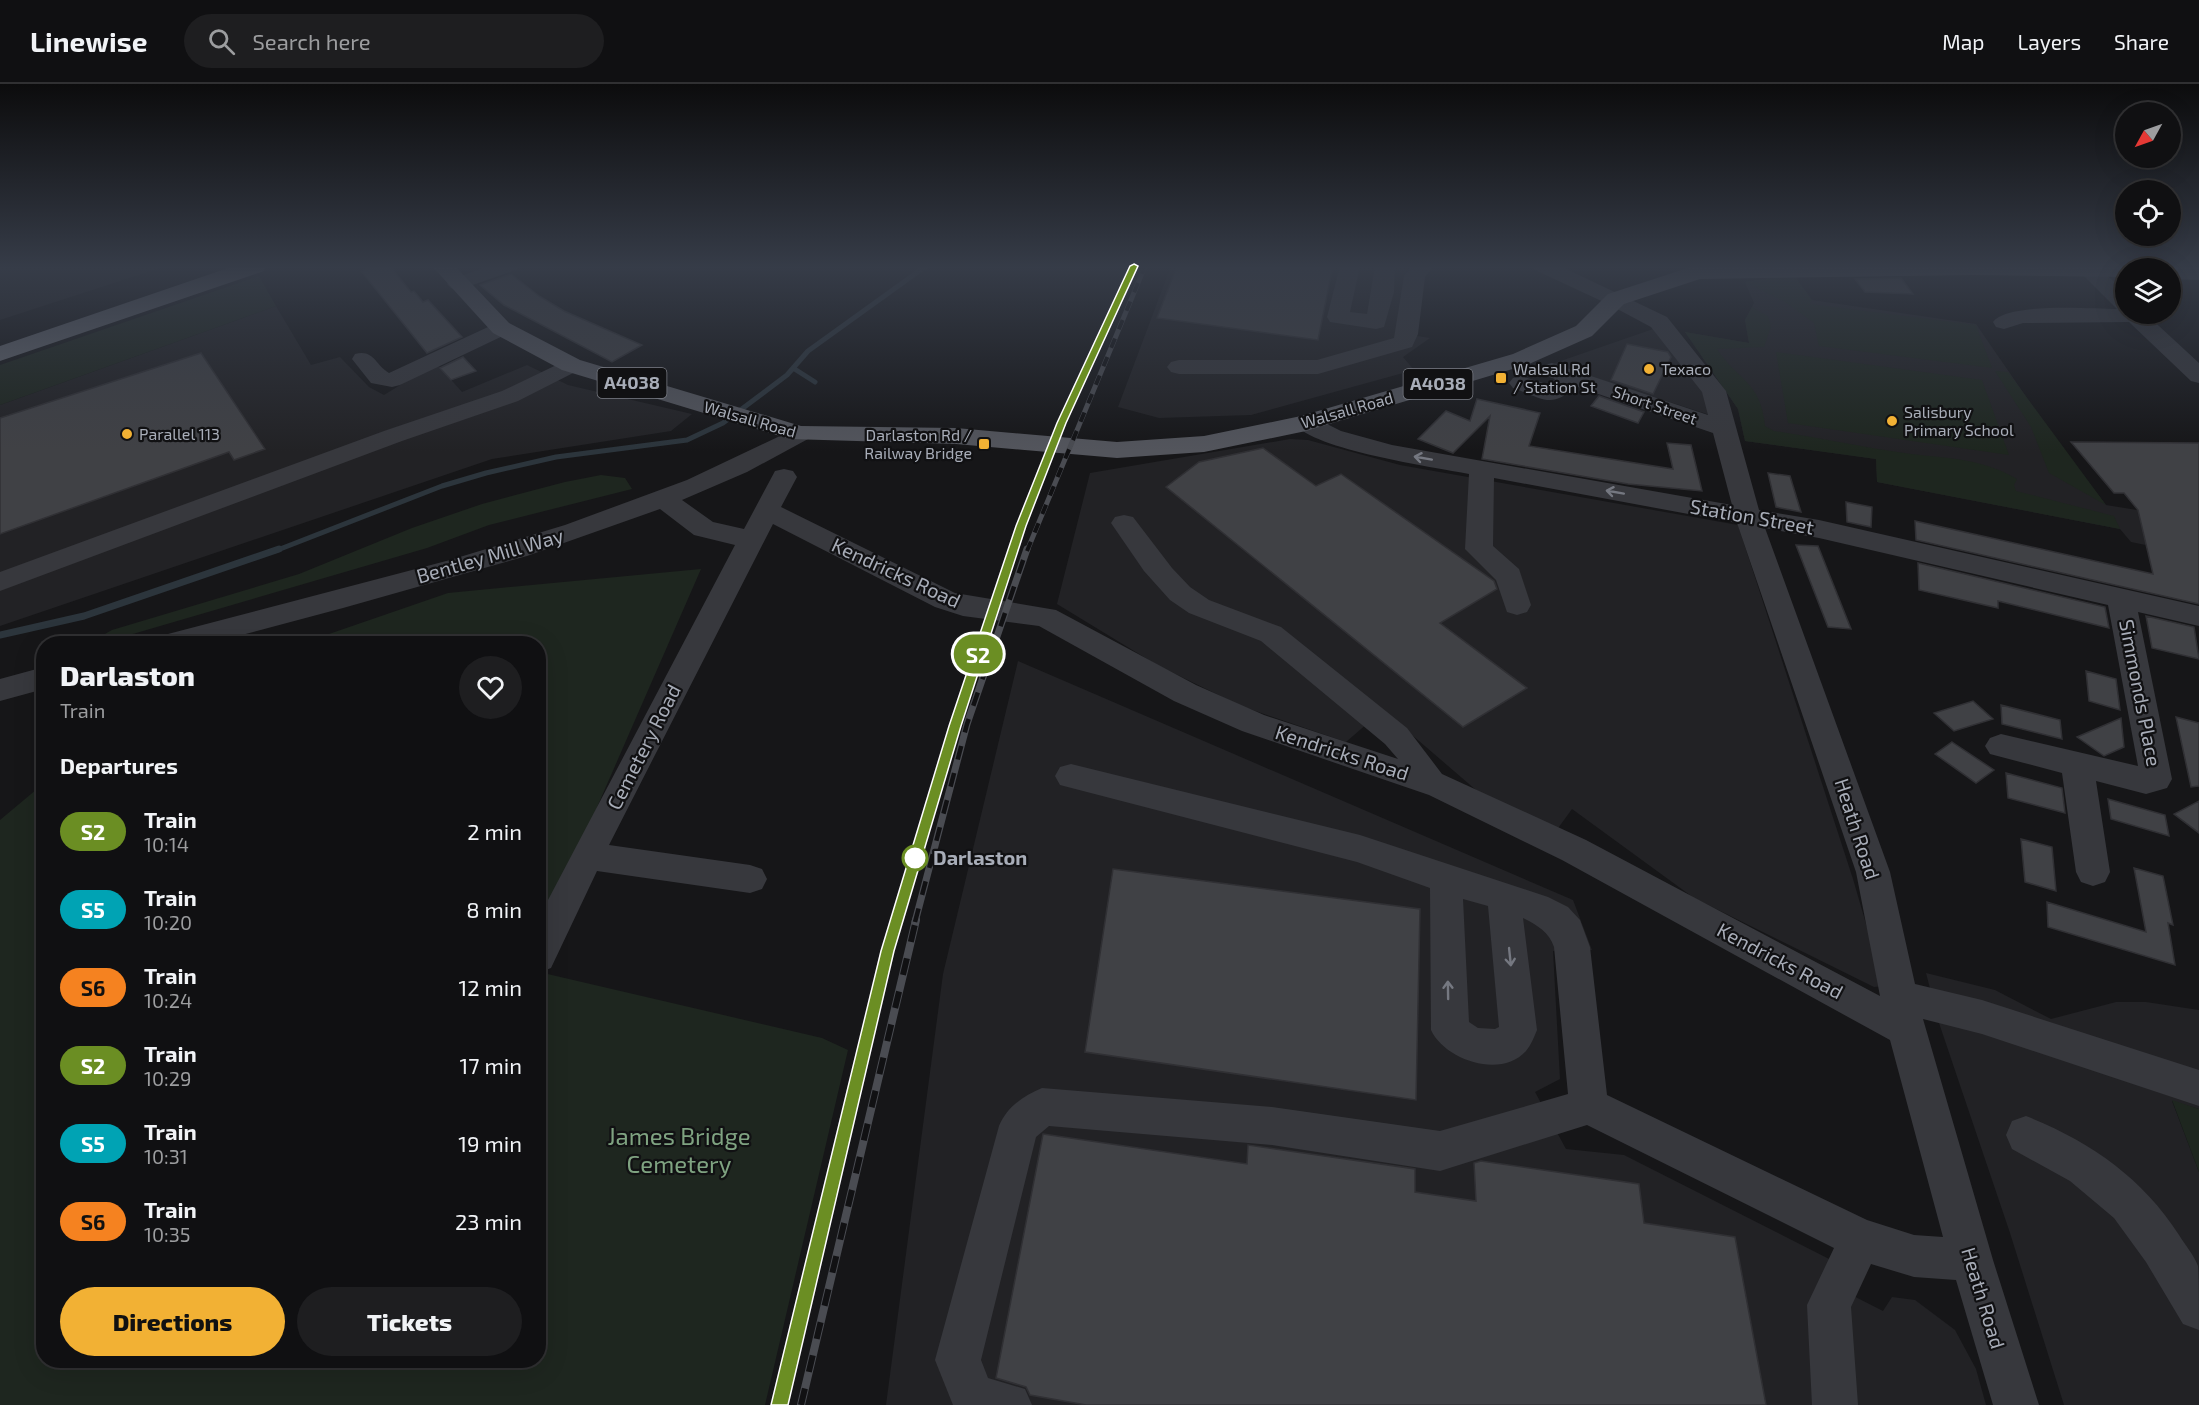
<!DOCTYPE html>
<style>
body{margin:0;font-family:"Exo 2",sans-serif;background:#1e1e20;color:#f1f3f6;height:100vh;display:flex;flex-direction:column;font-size:22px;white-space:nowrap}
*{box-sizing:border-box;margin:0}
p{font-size:20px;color:#9c9d9f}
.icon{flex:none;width:33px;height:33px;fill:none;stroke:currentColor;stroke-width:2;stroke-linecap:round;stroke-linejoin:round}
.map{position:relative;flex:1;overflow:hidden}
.drawer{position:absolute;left:36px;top:552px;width:510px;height:732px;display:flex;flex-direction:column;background:#101012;border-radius:24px;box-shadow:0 6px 24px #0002,0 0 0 2px #303032}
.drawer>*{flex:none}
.badge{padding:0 12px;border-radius:20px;font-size:21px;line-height:39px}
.needle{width:39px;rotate:230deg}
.fabs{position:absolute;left:2115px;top:18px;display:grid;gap:12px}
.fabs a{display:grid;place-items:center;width:66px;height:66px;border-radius:50%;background:#101012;box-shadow:0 6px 24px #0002,0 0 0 2px #303032;font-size:30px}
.map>.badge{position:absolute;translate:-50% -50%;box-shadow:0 0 0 3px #fff}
h2{padding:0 24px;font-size:22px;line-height:54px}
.round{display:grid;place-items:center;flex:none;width:63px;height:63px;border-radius:32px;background:#1e1e20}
.summary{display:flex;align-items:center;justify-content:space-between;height:102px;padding:0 24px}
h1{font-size:28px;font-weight:800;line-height:45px}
.cta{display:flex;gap:12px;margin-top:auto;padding:12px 24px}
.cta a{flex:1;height:69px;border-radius:36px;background:#f2b134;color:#111;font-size:24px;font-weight:800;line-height:69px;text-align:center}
.cta a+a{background:#1e1e20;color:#f1f3f6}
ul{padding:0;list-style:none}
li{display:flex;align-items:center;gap:18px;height:78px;padding:0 24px}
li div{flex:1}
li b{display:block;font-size:22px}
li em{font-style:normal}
li .badge{min-width:66px;font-weight:700;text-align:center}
header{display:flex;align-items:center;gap:36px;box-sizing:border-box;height:84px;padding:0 30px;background:#101012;border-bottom:2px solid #303032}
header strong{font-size:28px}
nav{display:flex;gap:33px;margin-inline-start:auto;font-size:21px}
.search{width:420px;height:54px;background:#1e1e20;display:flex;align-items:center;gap:15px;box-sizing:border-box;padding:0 21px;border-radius:33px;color:#9c9d9f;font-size:22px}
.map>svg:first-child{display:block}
</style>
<header>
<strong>Linewise</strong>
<div class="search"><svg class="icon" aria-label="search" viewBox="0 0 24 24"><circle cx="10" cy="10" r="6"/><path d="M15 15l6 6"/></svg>Search here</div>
<nav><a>Map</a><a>Layers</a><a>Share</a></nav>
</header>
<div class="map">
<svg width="2199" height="1321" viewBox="0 0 2199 1321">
<rect width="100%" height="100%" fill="#161618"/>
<path fill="#222225" d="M 0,182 L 166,182 L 0,236 Z
M 1171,182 L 1407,182 L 1399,249 L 1430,254 L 1403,273 L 1414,286 L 1251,331 L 1159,334 L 1118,323 Z
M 1793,190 L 1812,216 L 1976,240 L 2051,349 L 2106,421 L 2199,436 L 2199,472 L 2131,458 L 2120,445 L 1877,398 L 1876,375 L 1745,357 L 1738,325 L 1685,248 L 1749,259 L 1745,236 L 1754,219 L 1745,198 Z
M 276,222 L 311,281 L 340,273 L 369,303 L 384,311 L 436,279 L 462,308 L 527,281 L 568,301 L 692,330 L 671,347 L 492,375 L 0,542 L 0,321 Z
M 1656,244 L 1698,294 L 1716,333 L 1552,280 Z
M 1290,355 L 1308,356 L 1400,381 L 1738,441 L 1853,795 L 1884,902 L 1874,903 L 1694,814 L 1572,725 L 1556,747 L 1476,706 L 1383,626 L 1346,658 L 1241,622 L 1157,581 L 1057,520 L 1090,389 Z
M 1018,577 L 1573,816 L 1592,866 L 1553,867 L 1560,995 L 1535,1008 L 1566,1065 L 1624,1071 L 1837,1179 L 1824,1197 L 1883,1227 L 1892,1213 L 1915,1216 L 1955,1246 L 1976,1285 L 1986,1321 L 886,1321 L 943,890 Z
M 1926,889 L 1995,906 L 2051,935 L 2116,918 L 2146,918 L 2199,926 L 2199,1025 L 2172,1017 L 2199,1088 L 2199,1321 L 2064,1321 L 2010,1149 L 1939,939 Z"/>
<path fill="#1e261f" d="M 1793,190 L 1812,216 L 1810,220 L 1976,241 L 1992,284 L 1819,262 L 1814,239 L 1785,218 L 1745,198 Z
M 259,192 L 276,222 L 0,321 L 0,281 Z
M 1752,223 L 1768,232 L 1771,243 L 1764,263 L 1717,265 C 1737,296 1761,297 1765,342 L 1774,347 C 1820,354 1865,364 1911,370 C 1952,375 1980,374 2017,395 L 2014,401 L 2016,407 L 2114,432 L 2120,445 L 1877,398 L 1876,375 L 1745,357 L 1738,325 L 1685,248 L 1749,259 L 1745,236 Z
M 1776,268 L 1982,296 L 2009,371 L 1788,339 Z
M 1995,287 L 2008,288 L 2106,421 L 2049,389 L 2031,343 Z
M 601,391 L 625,394 L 632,405 L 489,441 L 427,464 L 102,559 L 89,559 L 112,546 L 299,490 L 412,444 L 482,420 L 565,398 Z
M 701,485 L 577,769 L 539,841 L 538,560 L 300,560 L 448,509 Z
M 43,700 L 44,1276 L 538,1276 L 539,888 L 822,954 L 848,966 L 765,1321 L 0,1321 L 0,736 Z
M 2172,1016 L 2199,1025 L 2199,1088 Z"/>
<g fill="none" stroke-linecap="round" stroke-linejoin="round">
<path stroke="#2c353c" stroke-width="5" d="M 793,284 L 815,298
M 275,467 L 442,402 L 486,389 L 556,373 L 687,356 L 723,339 L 787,291 L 808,267 L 926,182"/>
<path stroke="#2c353c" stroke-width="7" d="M 0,551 L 84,532 L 279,465"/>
</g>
<path fill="#404145" stroke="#303034" stroke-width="1.5" d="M 377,182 L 390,182 L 411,208 L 414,207 L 423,218 L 428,216 L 462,253 L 427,269 L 361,187 Z
M 1177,182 L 1333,182 L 1318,256 L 1157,234 Z
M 511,190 L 539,212 L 564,227 L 642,261 L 612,278 L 504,221 L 480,201 Z
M 1901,194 L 1913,210 L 1865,208 L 1855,195 Z
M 1627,260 L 1668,268 L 1671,273 L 1653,310 L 1611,296 Z
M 201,269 L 265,365 L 234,376 L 229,368 L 0,450 L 0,334 Z
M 463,273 L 476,287 L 451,296 L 440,284 Z
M 1599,312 L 1644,328 L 1638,339 L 1591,322 Z
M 1477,315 L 1540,329 L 1529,362 L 1673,385 L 1667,359 L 1691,361 L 1702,407 L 1628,400 L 1482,375 L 1490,332 L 1453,369 L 1418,355 L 1446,327 L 1470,337 Z
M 2071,358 L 2199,359 L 2199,520 L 1916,456 L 1915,437 L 2153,490 L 2138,426 L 2124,409 L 2114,409 Z
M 1263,364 L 1316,402 L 1341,390 L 1494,497 L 1497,505 L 1440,539 L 1527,604 L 1463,643 L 1166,403 L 1199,378 Z
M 1768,389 L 1790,392 L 1801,428 L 1776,423 Z
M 1846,418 L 1872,423 L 1871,443 L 1847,438 Z
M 1796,461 L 1818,462 L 1851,545 L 1828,543 Z
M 1918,479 L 2105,523 L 2109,544 L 1998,517 L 1998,524 L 1919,506 Z
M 2146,532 L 2194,543 L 2199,575 L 2152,564 Z
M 2086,587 L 2116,595 L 2120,626 L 2089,617 Z
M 1973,617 L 1993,635 L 1954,647 L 1934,629 Z
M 2001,621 L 2060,636 L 2062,655 L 2002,640 Z
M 2176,633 L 2199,639 L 2199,702 L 2191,703 Z
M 2121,634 L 2124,663 L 2104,672 L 2077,653 Z
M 1952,658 L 1994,686 L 1976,699 L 1935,670 Z
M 2006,689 L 2062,704 L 2065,729 L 2008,714 Z
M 2108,715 L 2165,731 L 2169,752 L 2111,735 Z
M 2199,717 L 2199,749 L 2174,730 Z
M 2021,755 L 2052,763 L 2056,807 L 2025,798 Z
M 2134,784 L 2163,792 L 2173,841 L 2168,839 L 2175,881 L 2048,843 L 2047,818 L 2146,848 Z
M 1113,785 L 1420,825 L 1416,1016 L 1085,968 Z
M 1043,1050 L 1247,1080 L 1248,1061 L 1415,1085 L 1415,1108 L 1476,1117 L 1474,1079 L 1481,1077 L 1639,1100 L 1644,1139 L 1735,1153 L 1766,1321 L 1086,1321 L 1030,1311 L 1026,1303 L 996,1294 Z"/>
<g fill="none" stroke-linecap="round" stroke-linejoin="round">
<path fill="#37383d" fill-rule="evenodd" d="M 488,182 L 519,182 L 516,186 L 458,206 L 451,204 L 447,200 L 451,196 Z
M 1340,182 L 1360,182 L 1350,228 L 1367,230 L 1375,182 L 1395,182 L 1394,208 L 1384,243 L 1376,245 L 1330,238 L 1327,233 Z
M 1412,182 L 1434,182 L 1425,193 L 1418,250 L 1412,263 L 1318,290 L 1179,290 L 1171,288 L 1167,283 L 1171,278 L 1179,276 L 1317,276 L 1394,254 L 1404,192 Z
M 1532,182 L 1560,182 L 1667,233 L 1726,307 L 1759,426 L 1819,436 L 2199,522 L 2199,542 L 2138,528 L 2172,695 L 2167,704 L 2146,710 L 2096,697 L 2110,788 L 2105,798 L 2093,802 L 2081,798 L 2076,788 L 2062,689 L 1990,670 L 1985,662 L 1990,654 L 2001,650 L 2138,682 L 2108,521 L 1819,454 L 1765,444 L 1890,788 L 1915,900 L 1982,916 L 2199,986 L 2199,1022 L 1982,950 L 1923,935 L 1993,1176 L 2039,1321 L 1993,1321 L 1956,1196 L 1914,1193 L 1871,1180 L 1851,1223 L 1858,1321 L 1812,1321 L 1807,1221 L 1834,1164 L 1587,1041 L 1440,1087 L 1272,1061 L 1049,1042 L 1036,1053 L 981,1276 L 988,1294 L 1025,1305 L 1032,1321 L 953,1321 L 935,1276 L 999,1042 C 1007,1023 1023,1012 1042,1004 L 1272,1023 L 1440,1047 L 1568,1010 L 1554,863 C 1549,848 1537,841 1523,834 L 1537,946 C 1534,953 1531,961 1526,967 C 1501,995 1445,976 1431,946 L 1430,804 L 1357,778 L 1060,701 L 1055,692 L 1060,683 L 1071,680 L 1360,751 L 1548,813 L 1568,823 L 1580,836 L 1590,863 L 1607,1011 L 1867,1136 L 1914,1151 L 1943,1153 L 1890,956 L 1562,776 L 1429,711 L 1242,647 L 1174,617 L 1039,542 L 963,532 L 935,523 L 773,440 L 609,761 L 750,781 L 762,785 L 767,795 L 762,805 L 750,809 L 597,787 L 551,884 L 538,889 L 538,835 L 735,461 L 694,451 L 660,425 L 527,472 L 343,524 L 208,560 L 154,560 L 158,553 L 168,550 L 450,476 L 565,441 L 687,396 L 799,343 L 808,345 L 811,350 L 808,355 L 747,388 L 682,416 L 713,438 L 744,445 L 775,387 L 784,385 L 793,387 L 797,393 L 781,423 L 955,509 L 1056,526 L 1196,601 L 1264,631 L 1398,675 L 1385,660 L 1261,557 L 1189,529 L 1170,516 L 1144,487 L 1111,439 L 1115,433 L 1124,431 L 1133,433 L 1172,484 L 1190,503 L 1209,516 L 1281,543 L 1407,644 L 1442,690 L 1586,756 L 1880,912 L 1856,788 L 1737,439 L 1494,394 L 1493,462 L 1519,485 L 1531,521 L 1527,528 L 1517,531 L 1507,528 L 1496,496 L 1465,465 L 1469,390 C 1434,383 1313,366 1294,339 L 1297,334 L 1306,332 L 1315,334 L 1341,347 L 1392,361 L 1732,421 L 1713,349 L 1575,302 C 1552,326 1542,314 1513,304 L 1509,299 L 1513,294 L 1521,292 L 1550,301 L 1555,295 L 1544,291 L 1540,286 L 1544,281 L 1552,279 L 1708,331 L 1702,308 L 1651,243 L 1608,220 L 1535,186 ZM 1463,815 L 1488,822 L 1499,943 L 1495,945 L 1478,944 L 1469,938 Z
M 2079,182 L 2097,182 L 2126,209 L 2126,230 L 2146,230 L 2199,279 L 2199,299 L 2191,297 L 2129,238 L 2023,239 L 2004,245 L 1996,243 L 1993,238 C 2007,218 2092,225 2117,225 L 2081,189 L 2078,185 Z
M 501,237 L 509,239 L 512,244 L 509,249 L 400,301 L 392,303 L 371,299 L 352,275 L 355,270 C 374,265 375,281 389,289 Z
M 571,274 L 579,276 L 583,281 L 579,286 L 518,317 L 402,357 L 0,507 L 0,488 L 384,347 L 502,307 Z
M 44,583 L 44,605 L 0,617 L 0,595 Z
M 2026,1032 C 2089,1057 2142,1093 2179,1151 C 2185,1161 2194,1171 2198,1182 C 2199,1195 2199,1230 2199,1246 L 2183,1240 L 2146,1178 L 2114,1134 L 2070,1097 L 2012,1065 L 2006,1051 L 2012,1037 Z"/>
<path fill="#53555c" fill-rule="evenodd" d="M 432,182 L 455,182 L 509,239 L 580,276 L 801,342 L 956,344 L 1117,358 L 1204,352 L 1301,332 L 1513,270 L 1576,242 L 1608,210 L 1694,182 L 2134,182 L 2136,184 L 2126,184 L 2126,193 L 1973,191 L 1700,195 L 1624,220 L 1592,252 L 1529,280 L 1306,347 L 1204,368 L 1117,374 L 956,360 L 790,355 L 562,286 L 493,249 Z
M 2166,182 L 2199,182 L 2199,196 L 2170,195 L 2170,184 L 2161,184 Z"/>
<path fill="#63666e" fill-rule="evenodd" d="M 234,182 L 267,182 L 264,187 L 0,277 L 0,262 Z"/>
<defs>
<path id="rail-far2" d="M 1013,467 L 1062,339 L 1134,182
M 1027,467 L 1145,182"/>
<path id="rail-far1" d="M 896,838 L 955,642 L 1013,465
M 915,838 L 967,640 L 1027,465"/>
<path id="rail" d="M 780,1321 L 896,836
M 801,1321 L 916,836"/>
</defs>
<use href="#rail-far2" stroke="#4a4c52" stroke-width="5"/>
<use href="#rail-far1" stroke="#4a4c52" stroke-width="7"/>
<use href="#rail" stroke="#4a4c52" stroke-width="8"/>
<use href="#rail-far2" stroke="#111113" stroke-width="4" stroke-dasharray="10" stroke-linecap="butt"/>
<use href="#rail-far1" stroke="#111113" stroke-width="4.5" stroke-dasharray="14" stroke-linecap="butt"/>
<use href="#rail" stroke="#111113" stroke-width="6" stroke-dasharray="17" stroke-linecap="butt"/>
</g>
<defs><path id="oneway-shaft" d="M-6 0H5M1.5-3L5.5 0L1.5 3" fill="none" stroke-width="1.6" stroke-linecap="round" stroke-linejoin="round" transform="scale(1.5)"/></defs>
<g stroke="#757881">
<use href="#oneway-shaft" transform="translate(1423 374) rotate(-170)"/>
<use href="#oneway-shaft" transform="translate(1615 408) rotate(-170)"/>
<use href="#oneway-shaft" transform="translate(1510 873) rotate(84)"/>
<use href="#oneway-shaft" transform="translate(1448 906) rotate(-91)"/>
</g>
<linearGradient id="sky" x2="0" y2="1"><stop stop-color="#0c0c0d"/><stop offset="0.5" stop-color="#363c48"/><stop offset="1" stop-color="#363c48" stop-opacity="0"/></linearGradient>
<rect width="2199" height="367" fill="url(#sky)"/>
<path fill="#6b8e23" stroke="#fff" stroke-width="1.5" d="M 1134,180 L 1138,182 L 1066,339 L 1026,442 L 961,642 L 894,867 L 788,1321 L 771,1321 L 881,867 L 949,642 L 1016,442 L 1057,339 L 1130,182 Z"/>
<g fill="#f2b134" stroke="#111113" stroke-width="2">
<circle cx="1649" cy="285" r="6"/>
<rect x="1495" y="288" width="12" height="12" rx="3"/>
<circle cx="1892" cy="337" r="6"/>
<circle cx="127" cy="350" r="6"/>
<rect x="978" y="354" width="12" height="12" rx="3"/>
</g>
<circle fill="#fff" stroke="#6b8e23" stroke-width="3" cx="915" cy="774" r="12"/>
<g text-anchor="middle" stroke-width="4.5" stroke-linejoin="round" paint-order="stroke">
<g font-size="16" fill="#a8adb8" stroke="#111113" text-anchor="start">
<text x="1513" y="291">Walsall Rd<tspan x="1513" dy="18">/ Station St</tspan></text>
<text x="1661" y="291">Texaco</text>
<text x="1904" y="334">Salisbury<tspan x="1904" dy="18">Primary School</tspan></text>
<text x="139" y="356">Parallel 113</text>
<text x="972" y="357" text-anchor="end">Darlaston Rd /<tspan x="972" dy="18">Railway Bridge</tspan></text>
</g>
<g font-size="16" fill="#a8adb8" stroke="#111113">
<text transform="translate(1655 321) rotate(19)" y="6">Short Street</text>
<text transform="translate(1347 326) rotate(-16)" y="6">Walsall Road</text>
<text transform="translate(750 335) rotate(16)" y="6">Walsall Road</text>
</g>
<g fill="#111113" stroke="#7b7e86" stroke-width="1.5">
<rect x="597.5" y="284" width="69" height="30" rx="4.5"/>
<rect x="1403.5" y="285" width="69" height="30" rx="4.5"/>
</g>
<g font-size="18" font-weight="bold" fill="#a8adb8">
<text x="632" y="305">A4038</text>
<text x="1438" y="306">A4038</text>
</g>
<g font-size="20" fill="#a8adb8" stroke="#111113">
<text transform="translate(1752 433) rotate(10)" y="7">Station Street</text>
<text transform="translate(490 472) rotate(-16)" y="7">Bentley Mill Way</text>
<text transform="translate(896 489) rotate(25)" y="7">Kendricks Road</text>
<text transform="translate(2140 609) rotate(79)" y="7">Simmonds Place</text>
<text transform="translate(644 663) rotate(-63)" y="7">Cemetery Road</text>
<text transform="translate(1342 669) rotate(18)" y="7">Kendricks Road</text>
<text transform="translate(1857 745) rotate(72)" y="7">Heath Road</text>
<text transform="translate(1780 877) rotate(28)" y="7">Kendricks Road</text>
<text transform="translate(1983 1214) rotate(73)" y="7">Heath Road</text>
</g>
<g font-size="20" font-weight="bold" fill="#a8adb8" stroke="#111113" text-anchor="start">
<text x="933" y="781">Darlaston</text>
</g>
<g font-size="24" fill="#7fa381" stroke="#111113">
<text x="679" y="1061">James Bridge<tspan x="679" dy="28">Cemetery</tspan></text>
</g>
</g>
</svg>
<div class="fabs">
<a><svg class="needle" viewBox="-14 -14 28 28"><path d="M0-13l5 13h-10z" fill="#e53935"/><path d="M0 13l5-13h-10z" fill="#9c9d9f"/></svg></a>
<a><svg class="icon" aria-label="locate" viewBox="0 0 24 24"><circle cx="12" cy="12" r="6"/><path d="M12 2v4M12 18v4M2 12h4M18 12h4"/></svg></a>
<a><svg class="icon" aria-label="layers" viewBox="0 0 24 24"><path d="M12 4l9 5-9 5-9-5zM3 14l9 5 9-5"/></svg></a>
</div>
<b class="badge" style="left:978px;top:570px;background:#6b8e23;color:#fff">S2</b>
<section class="drawer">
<div class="summary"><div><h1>Darlaston</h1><p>Train</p></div><a class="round"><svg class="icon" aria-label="heart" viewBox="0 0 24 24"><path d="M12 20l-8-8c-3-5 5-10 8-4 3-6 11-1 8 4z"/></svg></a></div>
<h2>Departures</h2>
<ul>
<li><span class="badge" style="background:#6b8e23;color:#fff">S2</span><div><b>Train</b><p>10:14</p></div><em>2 min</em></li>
<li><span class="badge" style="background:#00a3b4;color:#fff">S5</span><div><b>Train</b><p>10:20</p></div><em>8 min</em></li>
<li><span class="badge" style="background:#f58220;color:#111">S6</span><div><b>Train</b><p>10:24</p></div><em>12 min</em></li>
<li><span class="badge" style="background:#6b8e23;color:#fff">S2</span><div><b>Train</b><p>10:29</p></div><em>17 min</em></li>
<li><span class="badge" style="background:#00a3b4;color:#fff">S5</span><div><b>Train</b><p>10:31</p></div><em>19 min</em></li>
<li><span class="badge" style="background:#f58220;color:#111">S6</span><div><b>Train</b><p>10:35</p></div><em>23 min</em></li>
</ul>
<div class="cta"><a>Directions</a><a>Tickets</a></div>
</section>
</div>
